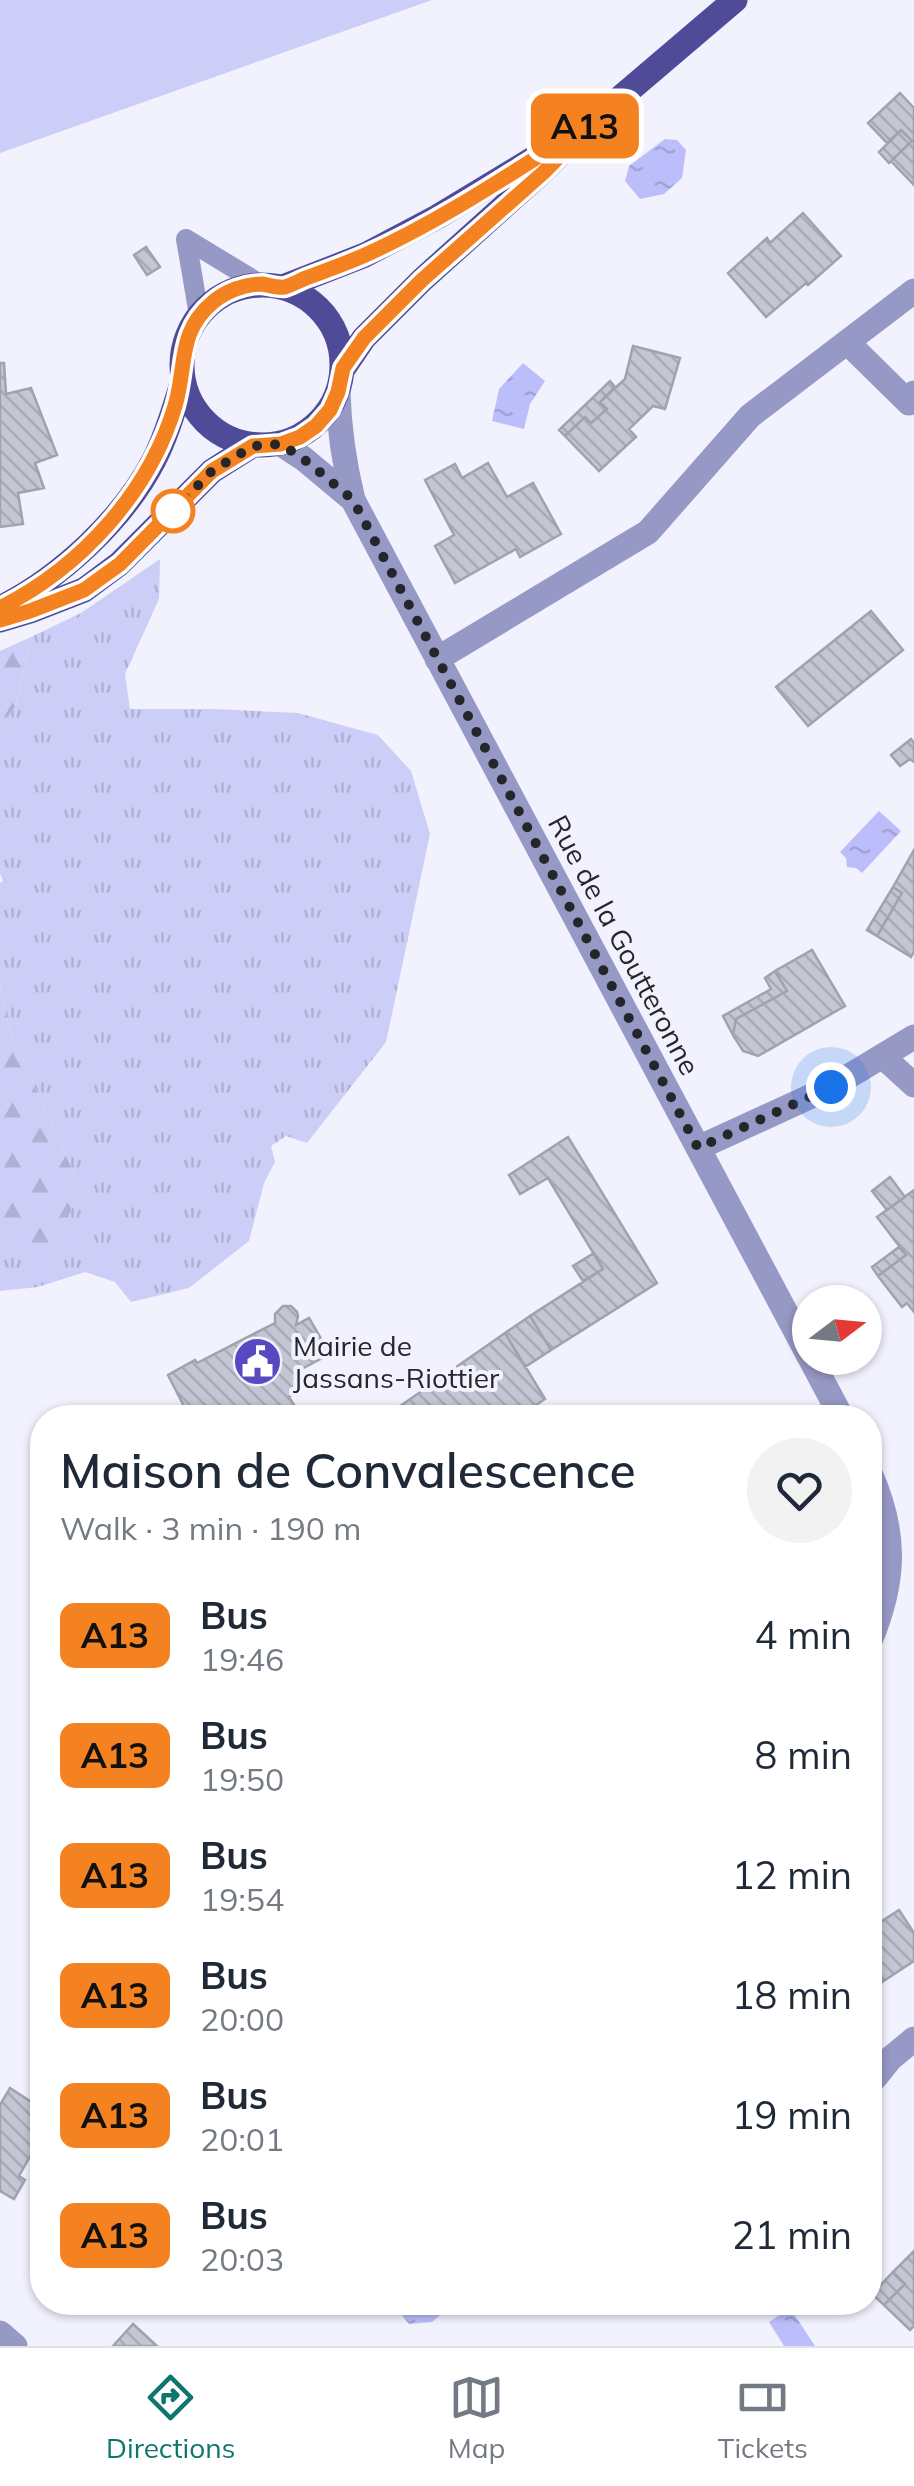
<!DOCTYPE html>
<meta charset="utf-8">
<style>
body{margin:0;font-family:Mulish,sans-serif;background:#f2f2f3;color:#1f2937;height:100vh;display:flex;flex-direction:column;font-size:38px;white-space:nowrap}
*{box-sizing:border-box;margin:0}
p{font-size:32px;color:#747a83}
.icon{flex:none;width:55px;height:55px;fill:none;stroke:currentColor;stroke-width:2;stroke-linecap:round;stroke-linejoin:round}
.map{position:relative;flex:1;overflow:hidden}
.drawer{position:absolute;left:30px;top:1405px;width:852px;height:910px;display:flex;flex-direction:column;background:#fff;border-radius:40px;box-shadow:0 2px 8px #0004}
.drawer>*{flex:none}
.badge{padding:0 20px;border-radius:15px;font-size:35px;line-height:65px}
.needle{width:65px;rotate:74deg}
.fabs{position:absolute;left:792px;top:1285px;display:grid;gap:20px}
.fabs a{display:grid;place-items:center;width:90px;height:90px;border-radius:50%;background:#fff;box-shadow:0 2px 8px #0004;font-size:50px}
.you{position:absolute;width:50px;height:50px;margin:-25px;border:8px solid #fff;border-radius:50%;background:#1a73e8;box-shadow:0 0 0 15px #1a73e833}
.map>.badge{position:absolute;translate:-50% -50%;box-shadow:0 0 0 5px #fff}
.round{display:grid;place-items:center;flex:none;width:105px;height:105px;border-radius:52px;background:#f2f2f3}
.summary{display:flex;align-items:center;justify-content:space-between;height:170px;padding:0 30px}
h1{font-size:48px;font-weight:600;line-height:75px}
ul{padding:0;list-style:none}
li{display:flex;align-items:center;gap:30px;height:120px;padding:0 30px}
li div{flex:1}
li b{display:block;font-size:38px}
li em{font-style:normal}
li .badge{min-width:110px;font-weight:700;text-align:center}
.tabs{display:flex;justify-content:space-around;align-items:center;height:140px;border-top:2px solid #e0e1e3;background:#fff;font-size:28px;color:#747a83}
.tabs a{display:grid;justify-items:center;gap:5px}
.tabs .current{color:#0f766e}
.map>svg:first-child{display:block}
</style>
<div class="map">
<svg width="914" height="2346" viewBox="0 0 914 2346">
<defs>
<pattern id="grass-tufts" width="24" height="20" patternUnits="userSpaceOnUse" patternTransform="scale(2.5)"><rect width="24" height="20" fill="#cccef7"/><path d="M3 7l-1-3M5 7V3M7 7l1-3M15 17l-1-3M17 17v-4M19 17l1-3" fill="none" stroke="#afb1d4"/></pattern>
<pattern id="forest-firs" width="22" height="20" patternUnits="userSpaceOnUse" patternTransform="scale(2.5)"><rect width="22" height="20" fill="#cccef7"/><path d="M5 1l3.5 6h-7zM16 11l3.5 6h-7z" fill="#afb1d4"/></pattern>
<pattern id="water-ripples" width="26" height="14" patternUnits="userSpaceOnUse" patternTransform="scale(2.5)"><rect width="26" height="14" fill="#bcbefb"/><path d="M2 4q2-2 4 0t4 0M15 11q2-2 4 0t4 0" fill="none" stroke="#a1a3d7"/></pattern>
<pattern id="building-back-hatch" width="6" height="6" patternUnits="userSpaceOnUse" patternTransform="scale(2.5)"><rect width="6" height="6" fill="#c5c6d4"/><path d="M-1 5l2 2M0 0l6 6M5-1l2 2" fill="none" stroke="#a9aab6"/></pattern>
</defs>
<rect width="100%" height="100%" fill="#f1f2fd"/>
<path fill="url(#grass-tufts)" d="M 160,559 L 159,599 L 125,674 L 130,709 L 214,709 L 298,713 L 378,735 L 411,771 L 430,834 L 386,1042 L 307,1143 L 286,1136 L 271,1146 L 275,1162 L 264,1183 L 249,1241 L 189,1288 L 131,1302 L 115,1282 L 85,1272 L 38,1287 L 0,1291 L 0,1245 L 46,1263 L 81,1189 L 10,1032 L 0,983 L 0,883 L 3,881 L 0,873 L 0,728 L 16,705 L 31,637 L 81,613 Z"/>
<path fill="url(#forest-firs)" d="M 31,637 L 16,705 L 0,728 L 0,651 Z
M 0,983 L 10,1032 L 81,1189 L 46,1264 L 0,1245 Z"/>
<path fill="#cccef7" d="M 0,0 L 432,0 L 0,153 Z"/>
<path fill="url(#water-ripples)" d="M 665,139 L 677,140 L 686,150 L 682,178 L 664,194 L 640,199 L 625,181 L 629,166 Z
M 523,363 L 545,381 L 530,404 L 524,429 L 492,421 L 499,389 Z
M 879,811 L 901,831 L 862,873 L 856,868 L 847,867 L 846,858 L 840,852 Z
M 413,2303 L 413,2302 L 455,2303 L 432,2322 L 409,2324 L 400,2313 Z
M 790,2308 L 815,2346 L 784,2346 L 769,2322 Z"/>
<path fill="url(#building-back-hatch)" stroke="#a1a2af" stroke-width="2.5" d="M 900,93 L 914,108 L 914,185 L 891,161 L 912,141 L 901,130 L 887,143 L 868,123 Z
M 901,130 L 912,141 L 889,163 L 879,152 Z
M 803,213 L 841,256 L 808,285 L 806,283 L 766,317 L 728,273 L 767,238 L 770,243 Z
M 146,247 L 160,267 L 147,275 L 134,255 Z
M 633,346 L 680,358 L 665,409 L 653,406 L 629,429 L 636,437 L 599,471 L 565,436 L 585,417 L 591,423 L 607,409 L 600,402 L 625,379 Z
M 0,363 L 4,363 L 6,394 L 31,388 L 57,455 L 35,463 L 44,488 L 18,493 L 23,524 L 0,527 Z
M 610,381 L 615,387 L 600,402 L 607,409 L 591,423 L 585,417 L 565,436 L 559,430 Z
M 488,463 L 507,497 L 533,483 L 561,534 L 520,557 L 516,549 L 455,583 L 435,546 L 454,535 L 425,480 L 455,464 L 462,478 Z
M 871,611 L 903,650 L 808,726 L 776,687 Z
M 911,739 L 914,743 L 914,762 L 910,759 L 900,766 L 891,755 Z
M 914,850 L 914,951 L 911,957 L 877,936 L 902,893 L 893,887 Z
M 893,887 L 902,893 L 877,936 L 867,930 Z
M 812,950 L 845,1006 L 758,1056 L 743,1051 L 733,1035 L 736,1019 L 787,991 L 775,971 Z
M 775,971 L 787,991 L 736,1019 L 733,1035 L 723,1016 L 771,989 L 765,978 Z
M 568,1137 L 657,1283 L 551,1350 L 530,1316 L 603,1269 L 548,1178 L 520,1194 L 509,1175 Z
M 890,1177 L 905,1197 L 887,1210 L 872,1191 Z
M 914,1190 L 914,1312 L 907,1303 L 902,1307 L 878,1276 L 906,1255 L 877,1217 Z
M 899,1247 L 906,1255 L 878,1276 L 872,1267 Z
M 594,1253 L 603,1269 L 583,1281 L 573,1266 Z
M 283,1306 L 291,1306 L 297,1312 L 298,1316 L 296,1325 L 309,1318 L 330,1354 L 296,1372 L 301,1382 L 298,1392 L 289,1397 L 302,1418 L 232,1418 L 228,1412 L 218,1418 L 190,1418 L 168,1375 L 195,1360 L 197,1363 L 275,1323 L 275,1314 Z
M 530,1316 L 551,1350 L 525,1367 L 505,1333 Z
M 505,1333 L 545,1399 L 517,1418 L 383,1418 Z
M 899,1910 L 914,1933 L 914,1961 L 870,1990 L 870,1929 Z
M 10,2088 L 42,2109 L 42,2135 L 19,2176 L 25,2180 L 14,2199 L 0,2191 L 0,2105 Z
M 914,2251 L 914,2326 L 910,2330 L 884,2305 L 905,2284 L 893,2272 Z
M 893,2272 L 905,2284 L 884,2305 L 872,2294 Z
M 133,2324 L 157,2346 L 113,2346 Z"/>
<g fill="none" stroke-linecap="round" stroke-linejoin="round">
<path stroke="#9698c5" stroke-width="20" d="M 186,239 L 260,284
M 186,239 L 199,315"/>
<path stroke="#9698c5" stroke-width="25" d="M 847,342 L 909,403 L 914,393
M 338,392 C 339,430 344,463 353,500 L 842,1418
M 281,444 L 304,459 L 353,500
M 437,659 L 648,532 L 750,416 L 914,291
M 882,1056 L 914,1085
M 698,1148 L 831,1087 L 914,1037
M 870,1473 C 897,1534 895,1581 870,1641
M 870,2084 L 891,2058 L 914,2039
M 0,2333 L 15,2346"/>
<path stroke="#4f4b99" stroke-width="25" d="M182 365a80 80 0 1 1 160 0a80 80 0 1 1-160 0Z
M 283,287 L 365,255 L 437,217 L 551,148
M 343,369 L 364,338 L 422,280 L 543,171 L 593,121 L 735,0
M 0,608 C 60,578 123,520 154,460 C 167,435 175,406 183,380
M 0,620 L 30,611 L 84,590 L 119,564 L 212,471 L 253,445"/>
</g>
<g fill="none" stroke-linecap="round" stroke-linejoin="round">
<defs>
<path id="line" d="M 0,608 C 81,567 149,493 175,406 C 187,366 177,332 213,302 C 226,291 245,284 262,284 C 269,285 277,288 285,287 C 291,285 299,281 306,278 C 325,271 344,264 363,256 C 444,220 519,168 594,121 L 544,172 L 422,280 L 364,338 L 343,368 L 338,392 L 330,410 L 316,426 L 300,437 L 281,444 L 253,446 L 212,471 L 120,564 L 84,590 L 30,611 L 0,620"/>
</defs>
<use href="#line" stroke="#fff" stroke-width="22"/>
<use href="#line" stroke="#f58220" stroke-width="15"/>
<path stroke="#25252a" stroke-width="10" stroke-dasharray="0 18" d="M 173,511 L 212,471 L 253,446 L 281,444 L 309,463 L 353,500 L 698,1148 L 831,1087"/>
</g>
<defs>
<symbol id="civic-disc" viewBox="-11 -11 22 22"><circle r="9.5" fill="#5749c1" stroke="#f1f2fd"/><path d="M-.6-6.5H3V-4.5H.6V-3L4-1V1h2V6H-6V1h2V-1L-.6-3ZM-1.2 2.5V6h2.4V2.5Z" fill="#fff"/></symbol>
</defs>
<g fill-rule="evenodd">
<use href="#civic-disc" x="230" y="1334" width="55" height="55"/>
</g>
<circle fill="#fff" stroke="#f58220" stroke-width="5" cx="173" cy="511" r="20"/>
<g text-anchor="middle" stroke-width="8" stroke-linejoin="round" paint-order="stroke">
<g font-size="28" fill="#25252a" stroke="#f1f2fd">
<text transform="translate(624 945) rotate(62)" y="10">Rue de la Goutteronne</text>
</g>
<g font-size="28" fill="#25252a" stroke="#f1f2fd" text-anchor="start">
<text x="293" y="1356">Mairie de<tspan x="293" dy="32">Jassans-Riottier</tspan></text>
</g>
</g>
</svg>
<div class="fabs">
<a><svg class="needle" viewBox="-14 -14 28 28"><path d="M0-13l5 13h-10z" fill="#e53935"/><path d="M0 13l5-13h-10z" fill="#747a83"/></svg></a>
</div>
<div class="you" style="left:831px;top:1087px"></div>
<b class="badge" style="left:585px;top:126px;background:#f58220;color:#111">A13</b>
<section class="drawer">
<div class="summary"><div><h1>Maison de Convalescence</h1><p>Walk · 3 min · 190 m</p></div><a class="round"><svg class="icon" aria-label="heart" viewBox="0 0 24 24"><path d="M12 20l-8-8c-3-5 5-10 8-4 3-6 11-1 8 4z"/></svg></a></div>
<ul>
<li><span class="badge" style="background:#f58220;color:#111">A13</span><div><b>Bus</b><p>19:46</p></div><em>4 min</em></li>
<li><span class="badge" style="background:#f58220;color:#111">A13</span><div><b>Bus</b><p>19:50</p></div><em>8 min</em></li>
<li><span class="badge" style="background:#f58220;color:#111">A13</span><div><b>Bus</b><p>19:54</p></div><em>12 min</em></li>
<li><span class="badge" style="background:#f58220;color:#111">A13</span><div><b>Bus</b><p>20:00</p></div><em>18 min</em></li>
<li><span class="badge" style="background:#f58220;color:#111">A13</span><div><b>Bus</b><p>20:01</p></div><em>19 min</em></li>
<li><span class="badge" style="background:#f58220;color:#111">A13</span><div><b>Bus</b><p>20:03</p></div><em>21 min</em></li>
</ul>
</section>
</div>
<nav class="tabs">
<a class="current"><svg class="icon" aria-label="directions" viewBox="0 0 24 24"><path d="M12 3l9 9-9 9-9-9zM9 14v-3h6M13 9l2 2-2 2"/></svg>Directions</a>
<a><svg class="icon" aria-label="map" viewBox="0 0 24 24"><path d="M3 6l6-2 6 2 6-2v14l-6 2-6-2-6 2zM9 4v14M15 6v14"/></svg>Map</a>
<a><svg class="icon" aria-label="tickets" viewBox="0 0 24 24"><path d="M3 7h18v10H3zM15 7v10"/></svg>Tickets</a>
</nav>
